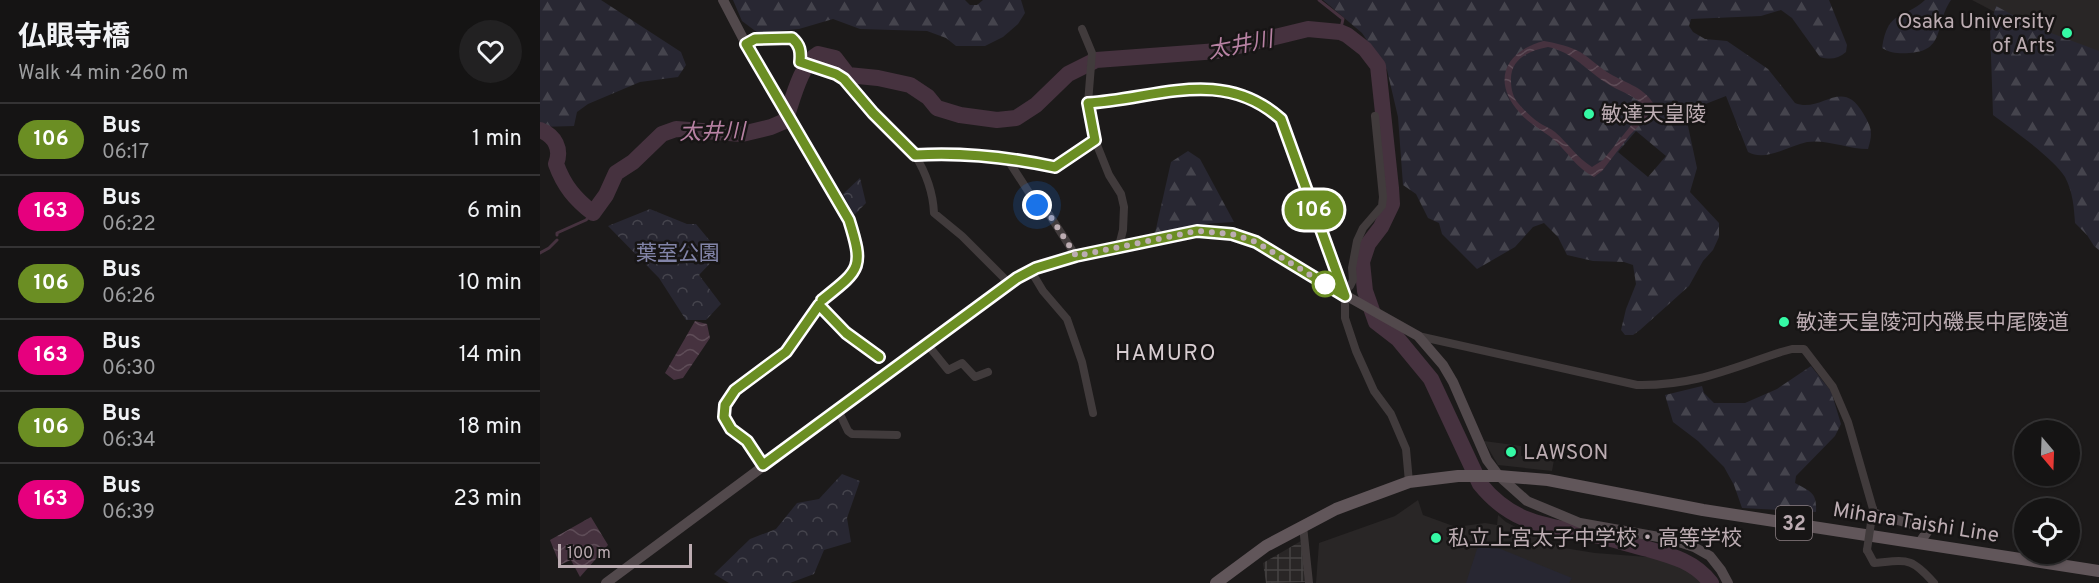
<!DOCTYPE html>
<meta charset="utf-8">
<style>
body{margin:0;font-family:Overpass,"Noto Sans JP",sans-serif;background:#222122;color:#f1f3f6;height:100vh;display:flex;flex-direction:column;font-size:22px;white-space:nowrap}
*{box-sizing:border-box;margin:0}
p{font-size:20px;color:#9d9ea0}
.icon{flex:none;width:33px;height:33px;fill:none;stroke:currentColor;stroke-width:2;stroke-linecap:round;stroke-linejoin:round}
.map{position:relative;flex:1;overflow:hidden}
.panel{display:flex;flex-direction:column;background:#151414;width:540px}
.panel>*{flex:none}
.badge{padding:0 12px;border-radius:20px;font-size:21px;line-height:39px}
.needle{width:39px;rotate:161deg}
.controls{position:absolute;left:1474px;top:420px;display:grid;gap:12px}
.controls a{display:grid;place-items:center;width:66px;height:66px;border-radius:50%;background:#151414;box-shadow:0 2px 4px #0004,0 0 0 2px #343334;font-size:30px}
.scale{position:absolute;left:18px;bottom:15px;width:134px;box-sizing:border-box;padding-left:6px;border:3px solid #bcacb2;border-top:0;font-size:16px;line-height:21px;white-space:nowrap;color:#bcacb2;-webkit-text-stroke:4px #171515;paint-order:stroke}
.you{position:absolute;width:30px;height:30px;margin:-15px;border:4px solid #fff;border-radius:50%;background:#1a73e8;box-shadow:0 0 0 9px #1a73e833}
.map>.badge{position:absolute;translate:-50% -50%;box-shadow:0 0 0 3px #fff}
.round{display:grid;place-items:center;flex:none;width:63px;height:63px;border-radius:32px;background:#222122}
.headline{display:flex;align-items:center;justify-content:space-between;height:102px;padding:0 18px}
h1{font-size:28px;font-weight:700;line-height:45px}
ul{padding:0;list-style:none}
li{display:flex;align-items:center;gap:18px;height:72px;padding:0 18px;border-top:2px solid #343334}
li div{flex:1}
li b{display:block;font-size:22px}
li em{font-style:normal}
li .badge{min-width:66px;font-weight:700;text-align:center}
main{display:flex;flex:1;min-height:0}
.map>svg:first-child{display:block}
</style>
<main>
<section class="panel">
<div class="headline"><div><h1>仏眼寺橋</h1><p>Walk · 4 min · 260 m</p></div><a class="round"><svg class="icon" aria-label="heart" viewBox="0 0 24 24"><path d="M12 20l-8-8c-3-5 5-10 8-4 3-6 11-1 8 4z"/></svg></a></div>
<ul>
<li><span class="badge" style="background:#6b8e23;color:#fff">106</span><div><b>Bus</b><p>06:17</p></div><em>1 min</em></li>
<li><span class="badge" style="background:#e6007e;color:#fff">163</span><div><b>Bus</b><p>06:22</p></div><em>6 min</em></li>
<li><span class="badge" style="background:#6b8e23;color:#fff">106</span><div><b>Bus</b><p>06:26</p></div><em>10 min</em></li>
<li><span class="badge" style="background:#e6007e;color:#fff">163</span><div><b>Bus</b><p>06:30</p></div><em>14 min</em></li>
<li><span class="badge" style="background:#6b8e23;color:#fff">106</span><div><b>Bus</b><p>06:34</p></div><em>18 min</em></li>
<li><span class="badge" style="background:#e6007e;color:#fff">163</span><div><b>Bus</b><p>06:39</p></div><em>23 min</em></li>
</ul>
</section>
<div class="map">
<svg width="1559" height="583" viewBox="0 0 1559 583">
<defs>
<pattern id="industrial-grid" width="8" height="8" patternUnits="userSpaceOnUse" patternTransform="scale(1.5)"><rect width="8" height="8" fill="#292626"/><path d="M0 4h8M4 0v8" fill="none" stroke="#464343"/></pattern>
<pattern id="forest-firs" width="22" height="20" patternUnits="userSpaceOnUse" patternTransform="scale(1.5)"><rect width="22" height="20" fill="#282732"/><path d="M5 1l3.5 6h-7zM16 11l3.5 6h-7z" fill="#45444d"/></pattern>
<pattern id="park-crowns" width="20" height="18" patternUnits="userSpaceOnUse" patternTransform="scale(1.5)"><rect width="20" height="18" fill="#282732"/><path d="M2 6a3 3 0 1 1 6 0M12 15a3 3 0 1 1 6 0" fill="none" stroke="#45444d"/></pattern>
<pattern id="water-waves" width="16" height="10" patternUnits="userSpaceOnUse" patternTransform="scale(1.5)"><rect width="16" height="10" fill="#46323f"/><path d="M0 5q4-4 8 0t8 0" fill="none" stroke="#5f4d58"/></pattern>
</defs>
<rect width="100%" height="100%" fill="#1c1a1a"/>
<path fill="#292626" d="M 1432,0 L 1559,0 L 1559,67 Z
M 944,441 L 981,446 L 981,456 L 1014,460 L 1012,471 L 958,465 Z
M 878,500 L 883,515 L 916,527 L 945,523 L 957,525 L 958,515 L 966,522 L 989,534 L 1024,548 L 1055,553 L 1120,558 L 1132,561 L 1155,573 L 1164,583 L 776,583 L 779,543 L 855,516 Z"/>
<path fill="url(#industrial-grid)" d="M 761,541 L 765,582 L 726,583 L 723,563 Z"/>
<path fill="url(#forest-firs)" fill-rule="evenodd" d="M 0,0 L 61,0 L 141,52 L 146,65 L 138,77 L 100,82 L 48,104 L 37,112 L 34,126 L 0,127 Z
M 193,0 L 425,0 L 430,5 L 437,5 L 443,0 L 481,0 L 485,13 L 478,24 L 463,37 L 445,46 L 416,46 L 406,38 L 387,31 L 320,29 L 293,19 L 259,29 L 218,33 L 202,21 Z
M 783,0 L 1289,0 L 1307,45 L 1306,52 C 1298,59 1290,60 1280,57 L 1252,18 L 1241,10 L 1221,16 L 1151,19 L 1149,26 L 1153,32 L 1165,39 L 1187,41 L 1228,69 L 1255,103 C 1281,114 1302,76 1323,113 C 1332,128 1333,133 1328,149 C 1308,149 1287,139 1267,142 C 1248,146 1226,162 1208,152 L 1186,96 L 1145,112 L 1157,168 L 1150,192 L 1179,223 L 1179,237 L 1173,250 L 1163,261 L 1149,286 L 1100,330 L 1093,335 L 1085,335 L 1081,330 L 1086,309 L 1096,284 L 1093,265 L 1084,262 L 1053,261 L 1027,255 L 1018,237 L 1004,223 L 993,227 L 975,247 L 937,269 L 902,234 L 899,223 L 888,218 L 876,194 L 863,185 L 858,117 L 847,70 L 822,33 ZM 1096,131 L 1126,156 L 1108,177 L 1078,152 Z
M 1385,0 L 1411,0 C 1394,25 1406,51 1369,53 C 1360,54 1350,53 1342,48 C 1348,9 1363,20 1385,0 Z
M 1456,6 L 1495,27 L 1559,51 L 1559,250 L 1554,246 L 1547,235 L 1535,223 C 1534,208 1533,192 1525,177 C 1514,159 1472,129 1453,115 L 1450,26 Z
M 648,151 L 660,159 L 694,222 L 663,224 L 615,233 L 631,162 Z
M 1271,366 L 1291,391 L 1301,424 L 1295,436 L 1256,476 L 1255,483 C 1271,492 1277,492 1276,512 L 1202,508 L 1194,485 L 1184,467 L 1158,441 L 1133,422 L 1125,395 L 1162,386 L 1164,393 L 1174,403 L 1205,403 L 1237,389 Z"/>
<path fill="url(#park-crowns)" d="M 320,178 L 326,203 L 314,215 L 303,194 Z
M 110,209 L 147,224 L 156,224 L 180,253 L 159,275 L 181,304 L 166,320 L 146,320 L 119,278 L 68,226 Z
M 302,474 L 320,481 L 307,518 L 311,542 L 284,550 L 274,574 L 250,583 L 189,583 L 174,574 L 210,539 L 236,529 L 257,503 L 279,499 Z"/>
<path fill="#282732" d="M 946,543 L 1032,578 L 1029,583 L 926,583 L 937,549 Z"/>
<path fill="url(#water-waves)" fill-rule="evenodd" d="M 1004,41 C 1015,43 1025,45 1036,50 C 1047,55 1056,65 1067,72 C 1082,82 1103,86 1113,103 L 1110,114 L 1089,136 L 1062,171 L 1054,177 C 1036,168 1028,152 1013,139 C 1002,130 989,124 980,113 C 951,81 965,51 1004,41 ZM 1008,47 C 1033,52 1047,71 1068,84 C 1079,91 1091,94 1101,103 L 1102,111 L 1097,118 L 1063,160 L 1052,167 C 1036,157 1029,144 1015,132 C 1010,128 1004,126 998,122 C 991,117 984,110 978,103 C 973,97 971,89 971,81 C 970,59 988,51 1008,47 Z
M 155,321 L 167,324 L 170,338 L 143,378 L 134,380 L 125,373 Z
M 51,517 L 68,545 L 40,577 L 31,560 L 20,565 L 10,540 Z"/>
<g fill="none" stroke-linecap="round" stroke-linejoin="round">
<path stroke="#46323f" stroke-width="3" d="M 779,0 L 803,19 L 800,32
M 17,235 L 17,233 L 46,220 L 53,213
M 0,253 L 9,248 L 17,240"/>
<path stroke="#46323f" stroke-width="16" d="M 0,130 C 15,136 22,149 16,164 C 24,186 35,199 53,213 L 66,195 L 76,173 L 93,162 L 122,134 L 136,129 L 202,134 L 231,127 L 245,121 C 252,102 261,63 278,54 L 295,58 L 308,75 L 338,78 L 370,85 L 388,97 L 397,108 L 420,115 L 457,120 L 476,118 L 496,105 L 528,74 L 556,60 L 678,51 L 768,29 L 800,32 L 807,35 L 825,49 L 838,66 L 851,188 L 852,204 L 841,227 L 828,244 L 822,262 L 825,291 L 836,322 L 858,339 L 891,379 L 940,484 C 974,526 1010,526 1059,536 C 1075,540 1092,545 1108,549 C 1133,556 1155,562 1171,583"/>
<path stroke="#413b3c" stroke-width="8" d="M 542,29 L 552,53 L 548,103 L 555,140 L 569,175 L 581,194 L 584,207 L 583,230 L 579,246
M 206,44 L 215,39 L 252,38 C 260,44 261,51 260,62 L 296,74 L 304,79 L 333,113 L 375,155 C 423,152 468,157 515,167 L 555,140
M 548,103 C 617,99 682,66 741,119 L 805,295 L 805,318 L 816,351 L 834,391 L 851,414 L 866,449 L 869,482
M 375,155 C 386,173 393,191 394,213 L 422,236 L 469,283
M 466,157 L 497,205 L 503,205 L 536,256
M 491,271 L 503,291 L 527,319 L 542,362 L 553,413
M 803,291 L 810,286 L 813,280 L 812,268 L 817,241 L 823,228 L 842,206 L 843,197 L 835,116
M 279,305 L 305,333 L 339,357
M 878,336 L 1097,385 C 1154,386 1189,369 1241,352 L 1252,349 L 1264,349 L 1293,387 L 1308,422 L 1333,509
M 387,344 L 408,370 L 422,363 L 435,377 L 448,372
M 298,410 L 308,431 L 312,434 L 357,435
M 763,526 L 769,583
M 1327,550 L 1334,563 C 1368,560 1371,557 1394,583"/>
<path stroke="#52494c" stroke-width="10" d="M 183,0 L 206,44 L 309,220 L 318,251 L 316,269 L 304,282 L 282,300 L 246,352 L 195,390 L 185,405 L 185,417 L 191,429 L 207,441 L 223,465
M 1332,513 L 1383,527 L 1387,532 L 1380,542
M 66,583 L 477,278 L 496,268 L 536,256 L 657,231 L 692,234 L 716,242 L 805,295 L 878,336 L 903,365 L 913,382 L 947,460 L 959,476 L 987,501 L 1040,523 L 1130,539 L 1154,547 L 1170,556 L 1181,570 L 1188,583"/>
<path stroke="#61565a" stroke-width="12" d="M 676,583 L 726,546 L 796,509 L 869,482 L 918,476 L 959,476 L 1008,480 L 1163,510 L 1559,571"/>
<path stroke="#413b3c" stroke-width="8" d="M 1327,550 L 1333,509"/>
</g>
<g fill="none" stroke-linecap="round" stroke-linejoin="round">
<defs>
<path id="line" d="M 282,300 C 321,269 324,268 309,220 L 206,44 L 215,39 L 252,38 C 260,45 261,51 260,62 L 296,74 L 304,79 L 333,113 L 375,155 C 423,152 468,157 515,167 L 555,140 L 548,103 C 616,99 682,66 741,119 L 805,296 L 716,242 L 692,234 L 657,231 L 536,256 L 496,268 L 477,278 L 223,465 L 207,441 L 191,429 L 184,417 L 185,405 L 195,390 L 246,352 L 279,305 L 306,333 L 339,357"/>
</defs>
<use href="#line" stroke="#fff" stroke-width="14"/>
<use href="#line" stroke="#6b8e23" stroke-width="9"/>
<path stroke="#bcacb2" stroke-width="6" stroke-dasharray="0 10.8" d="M 497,205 L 503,205 L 536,256 L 657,231 L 692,234 L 716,242 L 790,287 L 785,284"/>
</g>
<g fill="#35f9a5" stroke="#171515" stroke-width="2">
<circle cx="1527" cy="33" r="6"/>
<circle cx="1049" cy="114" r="6"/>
<circle cx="1244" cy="322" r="6"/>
<circle cx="971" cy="452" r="6"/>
<circle cx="896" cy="538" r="6"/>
</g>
<circle fill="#fff" stroke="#6b8e23" stroke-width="3" cx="785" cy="284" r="12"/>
<g text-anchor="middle" stroke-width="5" stroke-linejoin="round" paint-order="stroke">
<rect fill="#171515" stroke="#8a7f83" stroke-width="1.5" x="1236" y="506" width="36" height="34" rx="4.5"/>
<g font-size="20" font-weight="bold" fill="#bcacb2">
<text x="1254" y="530">32</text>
</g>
<g font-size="21" fill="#bcacb2" stroke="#171515" text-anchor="start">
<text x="1515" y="28" text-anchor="end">Osaka University<tspan x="1515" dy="24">of Arts</tspan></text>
<text x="1061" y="121">敏達天皇陵</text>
<text x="1256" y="329">敏達天皇陵河内磯長中尾陵道</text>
<text x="983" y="459">LAWSON</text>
<text x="908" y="545">私立上宮太子中学校・高等学校</text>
</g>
<g font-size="21" fill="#8284a8" stroke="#171515">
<text x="138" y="260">葉室公園</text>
</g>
<g font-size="21" fill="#bcacb2" stroke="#171515">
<text transform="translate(1376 522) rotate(9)" y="7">Mihara Taishi Line</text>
</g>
<g font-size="22" font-style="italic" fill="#b882a4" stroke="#171515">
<text transform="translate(700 44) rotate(-11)" y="8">太井川</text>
<text transform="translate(172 131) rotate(-1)" y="8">太井川</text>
</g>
<g font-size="22" letter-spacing="1.5" fill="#d8cdd1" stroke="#171515">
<text x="626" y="360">HAMURO</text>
</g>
</g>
</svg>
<div class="controls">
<a><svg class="needle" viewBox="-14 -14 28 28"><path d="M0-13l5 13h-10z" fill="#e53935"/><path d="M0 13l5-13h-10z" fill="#9d9ea0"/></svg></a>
<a><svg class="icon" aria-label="locate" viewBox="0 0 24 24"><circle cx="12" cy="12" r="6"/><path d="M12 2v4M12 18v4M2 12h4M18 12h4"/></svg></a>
</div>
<div class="scale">100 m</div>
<div class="you" style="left:497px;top:205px"></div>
<b class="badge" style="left:774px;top:210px;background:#6b8e23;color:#fff">106</b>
</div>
</main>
